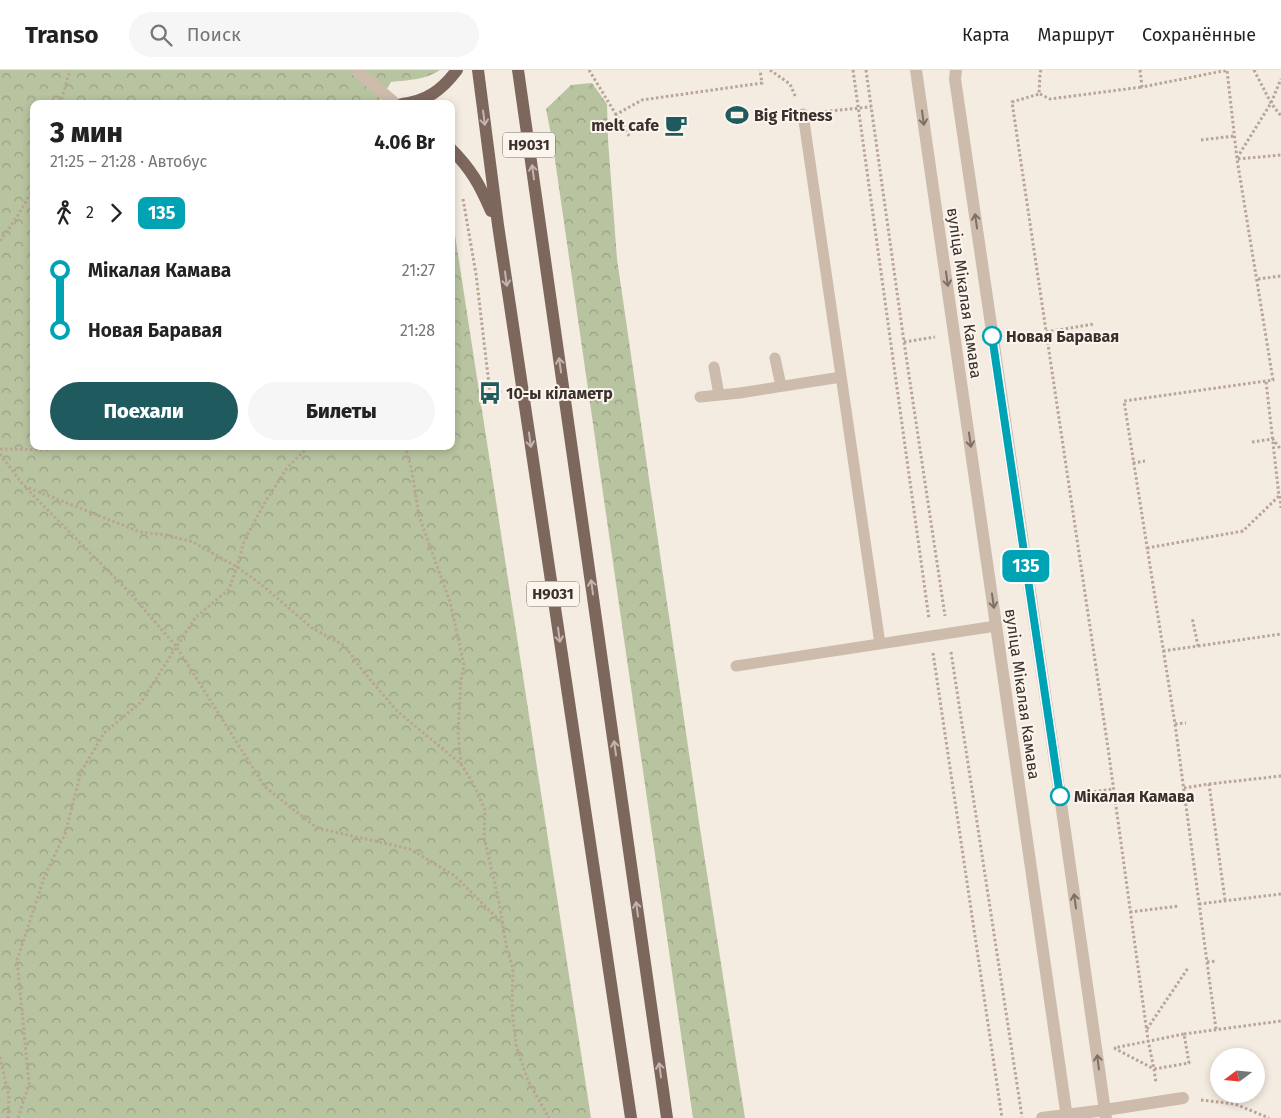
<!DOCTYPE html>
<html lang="ru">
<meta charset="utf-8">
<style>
body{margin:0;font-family:"Fira Sans",sans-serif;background:#f6f6f6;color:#222;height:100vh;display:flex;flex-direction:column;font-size:19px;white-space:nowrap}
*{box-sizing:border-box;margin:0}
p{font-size:16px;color:#767676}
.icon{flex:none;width:28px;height:28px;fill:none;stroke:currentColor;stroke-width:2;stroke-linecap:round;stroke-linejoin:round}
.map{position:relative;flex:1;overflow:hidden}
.details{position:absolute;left:30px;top:30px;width:425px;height:350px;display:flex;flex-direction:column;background:#fff;border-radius:10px;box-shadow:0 2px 8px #0003}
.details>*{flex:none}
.badge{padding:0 10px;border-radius:8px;font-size:18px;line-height:32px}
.needle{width:32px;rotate:254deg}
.buttons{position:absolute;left:1210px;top:978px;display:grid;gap:10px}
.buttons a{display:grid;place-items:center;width:55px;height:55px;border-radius:50%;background:#fff;box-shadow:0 2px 8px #0003;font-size:25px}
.map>.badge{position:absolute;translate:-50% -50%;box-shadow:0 0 0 2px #fff}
.legs{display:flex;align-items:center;gap:8px;height:55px;padding:0 20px;font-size:16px}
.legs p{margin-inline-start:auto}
.summary{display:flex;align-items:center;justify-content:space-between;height:85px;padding:0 20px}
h1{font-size:28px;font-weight:800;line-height:38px}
.action{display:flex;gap:10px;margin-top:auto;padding:10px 20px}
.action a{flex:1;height:58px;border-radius:30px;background:#1f5a5e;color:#fff;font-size:20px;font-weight:800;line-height:58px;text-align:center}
.action a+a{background:#f6f6f6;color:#222}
ul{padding:0 20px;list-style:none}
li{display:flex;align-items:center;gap:18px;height:60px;font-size:19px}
li i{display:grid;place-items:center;width:8px;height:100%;margin:0 6px;background:currentColor}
li i::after{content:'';width:12px;height:12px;margin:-6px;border:4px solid;border-radius:50%;background:#fff}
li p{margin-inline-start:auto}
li:first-child i{background:linear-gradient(#0000 50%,currentColor 0)}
li:last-child i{background:linear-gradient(currentColor 50%,#0000 0)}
header{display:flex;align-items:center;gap:30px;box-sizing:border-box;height:70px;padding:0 25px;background:#fff;border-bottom:1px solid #e0e0e0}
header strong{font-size:24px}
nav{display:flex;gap:28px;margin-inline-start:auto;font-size:18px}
.search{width:350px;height:45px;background:#f6f6f6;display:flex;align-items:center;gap:12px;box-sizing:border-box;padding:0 18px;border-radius:28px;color:#767676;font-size:19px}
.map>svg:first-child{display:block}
</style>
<header>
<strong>Transo</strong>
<div class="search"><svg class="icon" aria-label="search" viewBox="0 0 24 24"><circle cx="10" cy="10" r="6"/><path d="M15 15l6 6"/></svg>Поиск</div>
<nav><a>Карта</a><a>Маршрут</a><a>Сохранённые</a></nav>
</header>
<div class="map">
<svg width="1281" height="1048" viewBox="0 0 1281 1048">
<defs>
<pattern id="forest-crowns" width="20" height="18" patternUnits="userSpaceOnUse" patternTransform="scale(1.25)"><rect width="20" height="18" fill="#b8c4a0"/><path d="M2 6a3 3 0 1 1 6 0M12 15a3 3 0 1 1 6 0" fill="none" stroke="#97a083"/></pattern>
</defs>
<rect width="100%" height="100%" fill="#f4ebe1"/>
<path fill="url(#forest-crowns)" d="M 0,0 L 440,0 C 426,10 408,10 391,12 L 378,34 L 34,34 L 34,376 L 451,376 L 451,139 L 591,1048 L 0,1048 Z
M 592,13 L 607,34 L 608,70 L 617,189 L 699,752 L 745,1048 L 693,1048 L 552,69 L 546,39 L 571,15 Z"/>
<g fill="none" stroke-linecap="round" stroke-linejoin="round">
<path stroke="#b9a596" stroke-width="3" stroke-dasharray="2.5 2.5" stroke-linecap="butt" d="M 589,0 L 629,66
M 770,0 L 790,14 L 796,28
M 853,0 L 929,549
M 866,0 L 904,272 L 945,546
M 1041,0 L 1040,3 L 1039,24 L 1012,32 L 1108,678 L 1148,970 L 1154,999 L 1189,993 L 1184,964 L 1114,978
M 1140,0 L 1142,17 L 1228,0
M 1254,0 L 1271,33 L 1281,46
M 1040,24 L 1050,29 L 1142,17
M 60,34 L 70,0
M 820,42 L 871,37
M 615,45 L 642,30 L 762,13 L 760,0
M 1201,70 L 1234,66
M 1237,88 L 1271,33 L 1281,9
M 1238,89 L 1281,85
M 463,129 L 476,204 L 490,323 L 503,321
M 0,171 L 18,145 L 34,118
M 1258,209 L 1281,206
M 1046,262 L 1094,254
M 904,272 L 935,267
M 1252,372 L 1273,369 L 1281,380
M 405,376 L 412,402 L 419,446 L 450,532 L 464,595 L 461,610 L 458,662 L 461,694
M 0,379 L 45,380 L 60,376
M 0,384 L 24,416 L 140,462 L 166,465 L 193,472 L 237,497 L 262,515 L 312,558 L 345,576 L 362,600 L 397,641 L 461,694 L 474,715 L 485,740 L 484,767 L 499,832 L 507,880 L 513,898 L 512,939 L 516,975 L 528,1011 L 549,1048
M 1133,393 L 1145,391
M 26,418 L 130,523 L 176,576 L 265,717 L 317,758 L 410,779 L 455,806 L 503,854
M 1280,426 L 1281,438
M 1147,478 L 1243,461 L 1279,426 L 1266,311
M 1198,576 L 1281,564
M 1163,581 L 1198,576 L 1192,547
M 951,582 L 1022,1047
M 933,583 L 1002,1048
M 1175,654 L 1186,653
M 1209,714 L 1281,706
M 1184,718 L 1209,714 L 1225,830
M 1079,724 L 1113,719
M 1199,834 L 1281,824
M 1130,842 L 1179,836
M 1207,892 L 1217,891
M 1147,959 L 1188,898
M 1216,959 L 1175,654 L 1124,331 L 1273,310 L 1237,89 L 1227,0
M 1184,964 L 1281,951
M 1114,978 L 1154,999 L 1156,1013
M 0,987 L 9,1027 L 8,1048
M 1201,1030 L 1235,1034 L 1269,1048
M 18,1048 L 29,1014 L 17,890 L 45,805 L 65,764 L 81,702 L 104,663 L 141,632 L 195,548 L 229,519 L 237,497 L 244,471 L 264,434 L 287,398 L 309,376"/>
<path stroke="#cdbbac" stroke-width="11" d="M 803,44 L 880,574
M 775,288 L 781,316
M 714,297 L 719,325
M 700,327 L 740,323 L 841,307
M 736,596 L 996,556"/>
<path stroke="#cdbbac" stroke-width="12" d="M 916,0 L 1067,1048
M 956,0 L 955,9 L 1060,726 L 1106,1048
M 1042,1048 L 1105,1040 L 1183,1028"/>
<path stroke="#cdbbac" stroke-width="12" d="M 356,0 L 396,34"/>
<path stroke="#7d675c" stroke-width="12" d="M 478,0 L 498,155 L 631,1048
M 518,0 L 667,1048
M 402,34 C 427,31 442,20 457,0
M 451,79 C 471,99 480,115 491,141"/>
</g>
<defs><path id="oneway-shaft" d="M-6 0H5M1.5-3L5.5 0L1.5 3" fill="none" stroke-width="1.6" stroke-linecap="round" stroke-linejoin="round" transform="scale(1.25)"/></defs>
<g stroke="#c2b5ac">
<use href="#oneway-shaft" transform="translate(484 48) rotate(83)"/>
<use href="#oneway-shaft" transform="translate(533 102) rotate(-98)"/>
<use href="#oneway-shaft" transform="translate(506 209) rotate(82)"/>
<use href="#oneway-shaft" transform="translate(560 295) rotate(-98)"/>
<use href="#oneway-shaft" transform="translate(530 370) rotate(82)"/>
<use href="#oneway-shaft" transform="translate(592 517) rotate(-98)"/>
<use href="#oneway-shaft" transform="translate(559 565) rotate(82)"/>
<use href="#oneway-shaft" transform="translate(615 678) rotate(-98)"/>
<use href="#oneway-shaft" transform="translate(637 839) rotate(-98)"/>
<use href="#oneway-shaft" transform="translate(660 1000) rotate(-98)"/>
</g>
<g stroke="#7d6f65">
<use href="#oneway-shaft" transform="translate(923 48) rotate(82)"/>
<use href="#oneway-shaft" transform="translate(976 151) rotate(-98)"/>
<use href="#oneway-shaft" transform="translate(947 209) rotate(82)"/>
<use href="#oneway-shaft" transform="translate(970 370) rotate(82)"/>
<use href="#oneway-shaft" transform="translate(993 531) rotate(82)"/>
<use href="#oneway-shaft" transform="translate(1075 831) rotate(-98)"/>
<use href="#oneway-shaft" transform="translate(1098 992) rotate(-97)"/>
</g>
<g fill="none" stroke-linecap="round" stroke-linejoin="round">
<defs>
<path id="line-1" d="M 992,266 L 1060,726"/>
</defs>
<use href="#line-1" stroke="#fff" stroke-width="11"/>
<use href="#line-1" stroke="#00a3b4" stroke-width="8"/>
</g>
<defs>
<symbol id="stadium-bare" viewBox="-9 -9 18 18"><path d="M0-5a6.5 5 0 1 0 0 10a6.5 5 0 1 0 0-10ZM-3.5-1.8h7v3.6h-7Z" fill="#1f5a5e" stroke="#fbf5ee" stroke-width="2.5" paint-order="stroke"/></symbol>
<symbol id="cafe-bare" viewBox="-9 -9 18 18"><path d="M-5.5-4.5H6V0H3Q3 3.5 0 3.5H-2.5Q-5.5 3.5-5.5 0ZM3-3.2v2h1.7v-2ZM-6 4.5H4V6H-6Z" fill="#1f5a5e" stroke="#fbf5ee" stroke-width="2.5" paint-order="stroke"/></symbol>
<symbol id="bus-bare" viewBox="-9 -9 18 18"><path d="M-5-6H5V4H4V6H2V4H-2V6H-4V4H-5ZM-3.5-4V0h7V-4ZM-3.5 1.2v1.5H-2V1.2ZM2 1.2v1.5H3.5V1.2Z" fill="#1f5a5e" stroke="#fbf5ee" stroke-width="2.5" paint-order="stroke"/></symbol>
</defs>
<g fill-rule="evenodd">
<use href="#stadium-bare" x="721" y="29" width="32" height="32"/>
<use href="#cafe-bare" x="660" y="39" width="32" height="32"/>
<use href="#bus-bare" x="474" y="307" width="32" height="32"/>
</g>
<g fill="#fff" stroke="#00a3b4" stroke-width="2.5">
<circle cx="992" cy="266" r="9"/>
<circle cx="1060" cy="726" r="9"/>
</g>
<g text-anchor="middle" stroke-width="4" stroke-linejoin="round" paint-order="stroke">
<g fill="#fbf5ee" stroke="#756b66" stroke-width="1">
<rect x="503" y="62.5" width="52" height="25" rx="4"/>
<rect x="527" y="511.5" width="52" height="25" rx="4"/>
</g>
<g font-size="15" font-weight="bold" fill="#3b302b">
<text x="529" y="80">Н9031</text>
<text x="553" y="529">Н9031</text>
</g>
<g font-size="16" font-weight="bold" fill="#3b302b" stroke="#fbf5ee" text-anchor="start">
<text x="754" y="51">Big Fitness</text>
<text x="659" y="61" text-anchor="end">melt cafe</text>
<text x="506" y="329">10-ы кіламетр</text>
</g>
<g font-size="16" fill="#3b302b" stroke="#fbf5ee">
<text transform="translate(965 223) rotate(82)" y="6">вуліца Мікалая Камава</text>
<text transform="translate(1023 624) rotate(82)" y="6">вуліца Мікалая Камава</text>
</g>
<g font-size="16" font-weight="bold" fill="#3b302b" stroke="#fbf5ee" text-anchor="start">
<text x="1006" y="272">Новая Баравая</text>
<text x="1074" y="732">Мікалая Камава</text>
</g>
</g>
</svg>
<div class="buttons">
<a><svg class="needle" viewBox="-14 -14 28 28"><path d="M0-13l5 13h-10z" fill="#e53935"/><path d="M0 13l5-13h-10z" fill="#767676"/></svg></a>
</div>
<b class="badge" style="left:1026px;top:496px;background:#00a3b4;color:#fff">135</b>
<section class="details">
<div class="summary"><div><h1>3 мин</h1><p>21:25 – 21:28 · Автобус</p></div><b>4.06 Br</b></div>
<div class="legs"><svg class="icon" aria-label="walk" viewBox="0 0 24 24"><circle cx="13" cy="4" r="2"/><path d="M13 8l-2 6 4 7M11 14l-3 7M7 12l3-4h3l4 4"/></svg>2<svg class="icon" aria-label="forward" viewBox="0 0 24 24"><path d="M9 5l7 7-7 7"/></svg><b class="badge" style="background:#00a3b4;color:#fff">135</b></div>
<ul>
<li><i style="color:#00a3b4"></i><b>Мікалая Камава</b><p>21:27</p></li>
<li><i style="color:#00a3b4"></i><b>Новая Баравая</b><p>21:28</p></li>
</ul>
<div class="action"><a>Поехали</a><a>Билеты</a></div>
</section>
</div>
